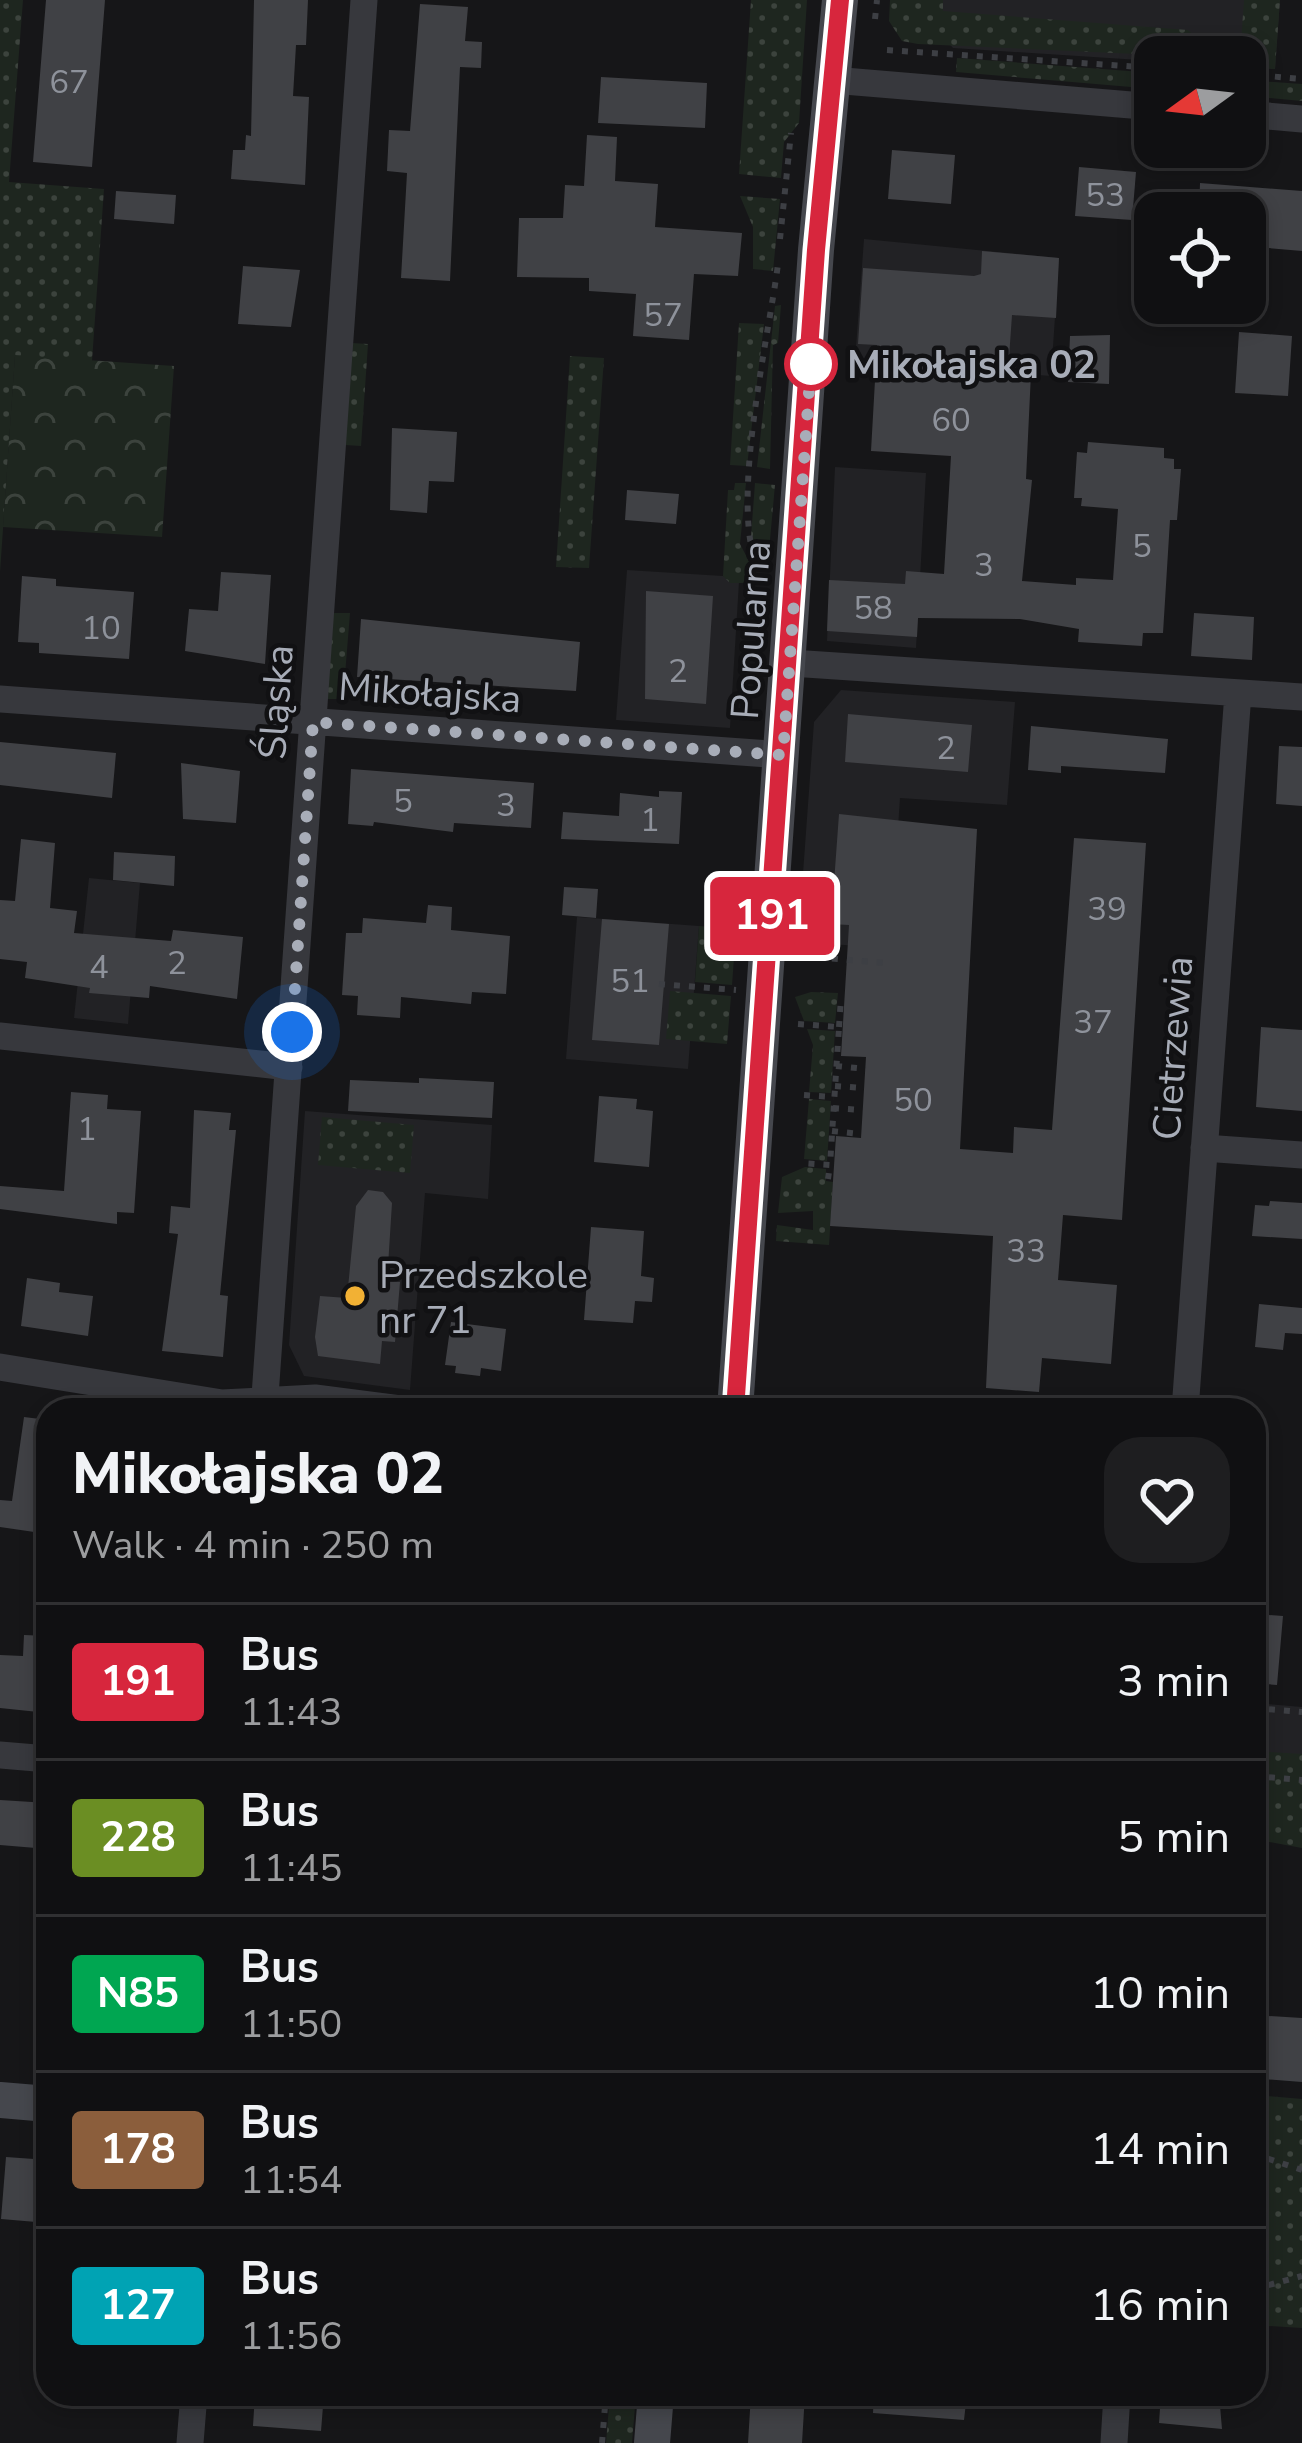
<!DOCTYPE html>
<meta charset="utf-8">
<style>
body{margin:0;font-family:"Nunito Sans",sans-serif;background:#1e1e20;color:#f1f3f6;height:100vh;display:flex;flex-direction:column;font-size:45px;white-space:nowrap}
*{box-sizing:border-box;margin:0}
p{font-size:39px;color:#9c9d9f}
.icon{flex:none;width:66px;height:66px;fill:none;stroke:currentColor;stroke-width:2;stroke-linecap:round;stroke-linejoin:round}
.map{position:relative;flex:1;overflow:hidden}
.panel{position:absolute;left:36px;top:1398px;width:1230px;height:1008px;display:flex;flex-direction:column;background:#101012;border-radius:36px;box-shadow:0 6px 18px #0003,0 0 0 3px #303032}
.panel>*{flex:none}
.badge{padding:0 24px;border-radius:9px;font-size:42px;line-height:78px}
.needle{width:78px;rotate:255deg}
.fabs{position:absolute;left:1134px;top:36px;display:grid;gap:24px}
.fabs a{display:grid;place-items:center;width:132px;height:132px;border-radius:24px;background:#101012;box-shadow:0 6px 18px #0003,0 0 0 3px #303032;font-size:60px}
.you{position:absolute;width:60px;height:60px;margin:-30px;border:9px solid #fff;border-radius:50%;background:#1a73e8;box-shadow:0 0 0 18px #1a73e833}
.map>.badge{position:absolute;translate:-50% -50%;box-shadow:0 0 0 6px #fff}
.round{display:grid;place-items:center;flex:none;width:126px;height:126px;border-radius:36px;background:#1e1e20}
.head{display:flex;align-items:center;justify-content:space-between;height:204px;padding:0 36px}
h1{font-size:57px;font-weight:800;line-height:90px}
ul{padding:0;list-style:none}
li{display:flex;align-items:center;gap:36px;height:156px;padding:0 36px;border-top:3px solid #303032}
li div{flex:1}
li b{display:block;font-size:45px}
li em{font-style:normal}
li .badge{min-width:132px;font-weight:700;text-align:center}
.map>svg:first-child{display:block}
</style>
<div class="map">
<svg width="1302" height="2443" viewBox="0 0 1302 2443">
<defs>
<pattern id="green-dots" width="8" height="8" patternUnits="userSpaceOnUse" patternTransform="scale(3)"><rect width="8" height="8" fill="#1e261f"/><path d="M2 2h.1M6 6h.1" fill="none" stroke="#3c433d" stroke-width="1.8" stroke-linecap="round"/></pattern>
<pattern id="forest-crowns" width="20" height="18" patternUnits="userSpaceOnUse" patternTransform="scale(3)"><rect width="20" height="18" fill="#1e261f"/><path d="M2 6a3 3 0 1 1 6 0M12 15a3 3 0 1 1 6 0" fill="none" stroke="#3c433d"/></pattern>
</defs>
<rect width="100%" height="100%" fill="#161618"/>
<path fill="#222225" d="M 909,0 L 1280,0 L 1275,69 L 1245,67 L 1245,57 L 1155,61 L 953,48 Z
M 864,239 L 1059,258 L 1051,376 L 855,361 Z
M 835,467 L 926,473 L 916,648 L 827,641 Z
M 627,570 L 723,576 L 739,582 L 730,728 L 616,720 Z
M 841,690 L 1015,702 L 1007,805 L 900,798 L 890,948 L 798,942 L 814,722 Z
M 89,878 L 140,883 L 128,1024 L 74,1018 Z
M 577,917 L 699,926 L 688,1069 L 566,1059 Z
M 305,1111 L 492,1125 L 488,1199 L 425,1193 L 410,1390 L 304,1376 L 289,1345 Z
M 1254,1703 L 1302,1707 L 1302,1770 L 1254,1766 Z"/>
<path fill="url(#green-dots)" d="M 0,0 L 23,0 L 9,182 L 104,189 L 92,361 L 15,356 L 0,572 Z
M 751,0 L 807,0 L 799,123 L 784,142 L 781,178 L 739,174 Z
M 890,0 L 943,0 L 943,11 L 1188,30 L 1198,39 L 1201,57 L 918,44 L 902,41 L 889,21 Z
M 1244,0 L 1280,0 L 1275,69 L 1245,67 L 1245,57 L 1240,57 Z
M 957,58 L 1155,73 L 1155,89 L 956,72 Z
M 1245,80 L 1302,84 L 1302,101 L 1249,96 Z
M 740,196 L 780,199 L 773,271 L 753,269 L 753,227 Z
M 781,305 L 778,343 L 773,345 L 770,469 L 757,467 L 775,306 Z
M 739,323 L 764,324 L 747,466 L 730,465 Z
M 352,343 L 368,344 L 361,446 L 345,445 Z
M 570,356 L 604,358 L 589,568 L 556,567 Z
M 735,483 L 746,483 L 740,544 L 754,571 L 750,583 L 730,583 L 723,576 L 728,490 L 734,490 Z
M 755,483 L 775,485 L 767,572 L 751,537 Z
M 333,613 L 350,613 L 343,699 L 327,699 Z
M 699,926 L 736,929 L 732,985 L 695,982 Z
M 670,991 L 731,996 L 727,1044 L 666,1039 Z
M 811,992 L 838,993 L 835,1023 L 804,1021 L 795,997 Z
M 807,1029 L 835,1031 L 831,1093 L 809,1092 L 813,1045 Z
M 809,1099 L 831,1101 L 827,1161 L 804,1159 Z
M 322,1117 L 414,1125 L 410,1173 L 318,1165 Z
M 805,1167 L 826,1169 L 826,1181 L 833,1182 L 829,1245 L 776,1241 L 777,1225 L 813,1230 L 813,1211 L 778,1213 L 782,1177 Z
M 1254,1751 L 1302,1754 L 1302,1848 L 1254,1839 Z
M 1254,2095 L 1302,2099 L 1302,2328 L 1254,2325 Z
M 610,2394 L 636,2394 L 632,2443 L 606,2443 Z"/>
<path fill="url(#forest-crowns)" d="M 15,355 L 174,366 L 162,537 L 3,527 Z"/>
<path fill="#404145" d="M 46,0 L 105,0 L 92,167 L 33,162 Z
M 254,0 L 308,0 L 306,45 L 296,45 L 293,96 L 309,97 L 305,185 L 231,179 L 233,150 L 245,150 L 246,135 L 251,136 Z
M 420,4 L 468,7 L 465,41 L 482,42 L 481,68 L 460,67 L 450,281 L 401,278 L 407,173 L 387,171 L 389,130 L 410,131 Z
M 601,77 L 707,83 L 705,128 L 598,123 Z
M 587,135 L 617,137 L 615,181 L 658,184 L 655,227 L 742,233 L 738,276 L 694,274 L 689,340 L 633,336 L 636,294 L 589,291 L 589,278 L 517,277 L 519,218 L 563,218 L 565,185 L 584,186 Z
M 892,150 L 955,155 L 951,204 L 888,199 Z
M 1079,167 L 1136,172 L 1132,220 L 1075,216 Z
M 1200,183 L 1302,191 L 1302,251 L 1245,246 L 1245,213 L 1199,213 Z
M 116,191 L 176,195 L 174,224 L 114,219 Z
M 982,251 L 1059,258 L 1056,318 L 1012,315 L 1008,372 L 1031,373 L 1026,479 L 1032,480 L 1022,581 L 1076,585 L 1076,578 L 1113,580 L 1118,509 L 1081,506 L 1082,498 L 1074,498 L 1077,452 L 1087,453 L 1088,442 L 1164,448 L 1164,458 L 1174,459 L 1174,469 L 1181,469 L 1177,520 L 1170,520 L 1163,633 L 1143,633 L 1142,646 L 1078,642 L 1079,629 L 1020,619 L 918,618 L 917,637 L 827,631 L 829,580 L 905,584 L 906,571 L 944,574 L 951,456 L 871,451 L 877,345 L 858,344 L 863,268 L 974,276 L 981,274 Z
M 243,266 L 300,270 L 291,327 L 238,324 Z
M 1239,332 L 1292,336 L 1288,396 L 1235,393 Z
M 1110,335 L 1109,384 L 1068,382 L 1070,336 Z
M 392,428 L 457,432 L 454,482 L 429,481 L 427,513 L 390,510 Z
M 627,490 L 679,494 L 676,524 L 625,520 Z
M 221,572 L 271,575 L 265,664 L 185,651 L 189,609 L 218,611 Z
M 22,576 L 56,579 L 56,586 L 134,592 L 129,659 L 39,653 L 39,643 L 18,642 Z
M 646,591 L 713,596 L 706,704 L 645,699 Z
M 1194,613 L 1254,617 L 1252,660 L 1191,656 Z
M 361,619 L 580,642 L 576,691 L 357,677 Z
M 848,714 L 972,725 L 968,772 L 845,762 Z
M 1031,726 L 1168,739 L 1165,773 L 1061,766 L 1061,773 L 1028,770 Z
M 0,742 L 116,753 L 112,798 L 0,785 Z
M 1279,746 L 1302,747 L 1302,806 L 1276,804 Z
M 181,763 L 240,771 L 236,823 L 183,819 Z
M 351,769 L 534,783 L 531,828 L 454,823 L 453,832 L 374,822 L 373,826 L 348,824 Z
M 659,791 L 682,792 L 679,844 L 561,839 L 563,812 L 619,816 L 620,793 L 659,797 Z
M 839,814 L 977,829 L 960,1149 L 1013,1153 L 1014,1127 L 1052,1130 L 1074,838 L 1146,843 L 1122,1220 L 1063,1215 L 1058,1280 L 1117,1285 L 1111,1364 L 1042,1358 L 1039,1392 L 986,1388 L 993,1236 L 830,1226 L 836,1136 L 861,1138 L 866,1057 L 841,1056 L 849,925 L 831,924 Z
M 21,839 L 55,843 L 50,908 L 77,911 L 74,933 L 171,941 L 173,930 L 243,937 L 237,999 L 150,986 L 149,998 L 89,993 L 90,988 L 25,978 L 27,962 L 0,959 L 0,900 L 15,901 Z
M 114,852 L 175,856 L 174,886 L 113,880 Z
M 564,887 L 598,889 L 596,918 L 562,915 Z
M 428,905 L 452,907 L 451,930 L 510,936 L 506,994 L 472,992 L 471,1004 L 401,997 L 400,1018 L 357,1015 L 358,996 L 342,995 L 346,933 L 362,933 L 363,918 L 426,923 Z
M 602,919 L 669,924 L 659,1045 L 592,1040 Z
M 1261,1027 L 1302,1030 L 1302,1111 L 1256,1107 Z
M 419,1078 L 494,1082 L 492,1118 L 348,1111 L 350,1080 L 419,1083 Z
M 71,1092 L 108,1095 L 107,1109 L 141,1111 L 134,1213 L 117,1212 L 117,1224 L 0,1209 L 0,1186 L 64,1191 Z
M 599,1096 L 637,1099 L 636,1109 L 653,1111 L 649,1167 L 594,1162 Z
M 194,1110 L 231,1113 L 229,1130 L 236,1130 L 220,1295 L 228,1296 L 223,1357 L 162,1351 L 178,1234 L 169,1233 L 171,1206 L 190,1208 Z
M 368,1190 L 383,1192 L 392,1203 L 387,1282 L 400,1282 L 395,1342 L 382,1341 L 380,1364 L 318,1356 L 315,1337 L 320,1296 L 347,1298 L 356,1206 Z
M 1270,1201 L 1302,1203 L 1302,1239 L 1252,1236 L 1255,1205 L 1269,1206 Z
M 591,1227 L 644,1231 L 641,1276 L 654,1278 L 652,1302 L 635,1301 L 633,1323 L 584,1320 Z
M 27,1278 L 60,1283 L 59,1292 L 93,1296 L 88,1336 L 21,1326 Z
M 1259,1304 L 1302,1308 L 1302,1334 L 1285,1333 L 1283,1350 L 1255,1347 Z
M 451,1322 L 506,1329 L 501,1371 L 481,1368 L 480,1376 L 455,1373 L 456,1366 L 445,1365 Z
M 24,1417 L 48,1420 L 48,1534 L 0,1527 L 0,1500 L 12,1501 Z
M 1254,1614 L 1283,1616 L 1277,1685 L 1254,1683 Z
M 24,1635 L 48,1636 L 48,1713 L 0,1708 L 0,1655 L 23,1656 Z
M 0,1800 L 48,1803 L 48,1849 L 0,1845 Z
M 1254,2015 L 1302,2018 L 1302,2082 L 1264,2079 L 1266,2052 L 1254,2051 Z
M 6,2157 L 48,2160 L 48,2223 L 1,2219 Z
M 255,2394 L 324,2394 L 321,2431 L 253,2426 Z
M 751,2394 L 805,2394 L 802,2443 L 748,2443 Z
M 874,2394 L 967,2394 L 964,2420 L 873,2413 Z
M 1161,2394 L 1219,2394 L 1222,2429 L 1159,2423 Z"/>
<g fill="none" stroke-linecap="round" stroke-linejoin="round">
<path stroke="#3d3f44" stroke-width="6" stroke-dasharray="6 9" stroke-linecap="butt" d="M 875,19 L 877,0
M 887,50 L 1155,68
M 1245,74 L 1302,79
M 780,239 L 791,133
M 759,570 C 728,509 769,336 778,264
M 802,956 L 885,963
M 659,984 L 736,990
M 798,1024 L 839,1027 L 830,1165 L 800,1163
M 839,1027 L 841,998
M 836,1066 L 866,1069
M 835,1086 L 864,1088
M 804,1095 L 834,1097
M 833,1108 L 863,1110
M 832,1131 L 861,1134
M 828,1179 L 830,1165
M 1254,1708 L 1302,1712
M 1254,1776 L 1302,1780
M 1254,2154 L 1302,2170
M 1254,2289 L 1302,2276
M 602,2443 L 606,2394"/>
<path stroke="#37383d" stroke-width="27" d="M 832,80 L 1155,107
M 1245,114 L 1302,119
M 791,663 L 1302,697
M 0,699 L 783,755
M 0,1036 L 289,1067
M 1204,1148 L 1302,1155
M 0,1367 L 222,1403 L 315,1398 L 408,1410
M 264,1410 L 364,0
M 1185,1410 L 1238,693
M 0,1755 L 48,1759
M 190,2443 L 194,2394
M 1114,2443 L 1117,2394"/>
<path stroke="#45474d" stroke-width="36" d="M 735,1410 L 816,250 L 840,0
M 0,2100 L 48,2104
M 652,2443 L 656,2394"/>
</g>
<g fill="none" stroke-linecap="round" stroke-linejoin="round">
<defs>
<path id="line" d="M 735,1410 L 816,250 L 840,0"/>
</defs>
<use href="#line" stroke="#fff" stroke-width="27"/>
<use href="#line" stroke="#d7263d" stroke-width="18"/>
<path stroke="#a8adb8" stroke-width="12" stroke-dasharray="0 21.6" d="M 292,1032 L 313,722 L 783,755 L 811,364"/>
</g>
<circle fill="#fff" stroke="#d7263d" stroke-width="6" cx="811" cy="364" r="24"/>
<circle fill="#f2b134" stroke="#111113" stroke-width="4.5" cx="355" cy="1296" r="12"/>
<g text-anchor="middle" stroke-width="9" stroke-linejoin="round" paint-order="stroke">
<g font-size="33" fill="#8e929b">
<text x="69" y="93">67</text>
<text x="1105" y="206">53</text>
<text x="663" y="326">57</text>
<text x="951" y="431">60</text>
<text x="1142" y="557">5</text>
<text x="984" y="576">3</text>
<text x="873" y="619">58</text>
<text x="101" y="639">10</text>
<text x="678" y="682">2</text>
<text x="946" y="759">2</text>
<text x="403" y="812">5</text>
<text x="506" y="816">3</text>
<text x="650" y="831">1</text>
<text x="1107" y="920">39</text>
<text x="177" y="974">2</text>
<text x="99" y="978">4</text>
<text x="630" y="992">51</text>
<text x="1093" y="1033">37</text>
<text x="913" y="1111">50</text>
<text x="87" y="1140">1</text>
<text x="1026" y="1262">33</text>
</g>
<g font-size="39" font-weight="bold" fill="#a8adb8" stroke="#111113" text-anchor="start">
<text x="847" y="378">Mikołajska 02</text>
</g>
<g font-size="39" fill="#a8adb8" stroke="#111113">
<text transform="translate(750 630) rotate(-86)" y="14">Popularna</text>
<text transform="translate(430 692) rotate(4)" y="14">Mikołajska</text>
<text transform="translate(275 702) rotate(-86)" y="14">Śląska</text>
<text transform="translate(1172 1048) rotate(-86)" y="14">Cietrzewia</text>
</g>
<g font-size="39" fill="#a8adb8" stroke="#111113" text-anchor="start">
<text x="379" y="1288">Przedszkole<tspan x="379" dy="45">nr 71</tspan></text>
</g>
</g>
</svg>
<div class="fabs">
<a><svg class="needle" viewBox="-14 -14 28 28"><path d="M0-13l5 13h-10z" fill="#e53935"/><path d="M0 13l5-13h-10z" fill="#9c9d9f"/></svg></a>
<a><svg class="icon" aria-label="locate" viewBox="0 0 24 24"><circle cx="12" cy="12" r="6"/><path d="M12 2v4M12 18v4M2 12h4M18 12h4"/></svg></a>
</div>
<div class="you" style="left:292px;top:1032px"></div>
<b class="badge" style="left:772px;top:916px;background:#d7263d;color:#fff">191</b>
<section class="panel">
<div class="head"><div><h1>Mikołajska 02</h1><p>Walk · 4 min · 250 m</p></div><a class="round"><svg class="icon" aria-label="heart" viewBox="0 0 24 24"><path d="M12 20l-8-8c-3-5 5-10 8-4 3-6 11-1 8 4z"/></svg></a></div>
<ul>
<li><span class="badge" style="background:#d7263d;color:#fff">191</span><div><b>Bus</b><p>11:43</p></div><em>3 min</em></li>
<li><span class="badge" style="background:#6b8e23;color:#fff">228</span><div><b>Bus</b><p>11:45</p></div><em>5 min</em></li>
<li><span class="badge" style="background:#00a651;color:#fff">N85</span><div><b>Bus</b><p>11:50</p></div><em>10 min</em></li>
<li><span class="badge" style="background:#8b5e3c;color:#fff">178</span><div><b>Bus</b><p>11:54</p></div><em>14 min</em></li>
<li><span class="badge" style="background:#00a3b4;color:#fff">127</span><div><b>Bus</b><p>11:56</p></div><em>16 min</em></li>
</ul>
</section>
</div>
